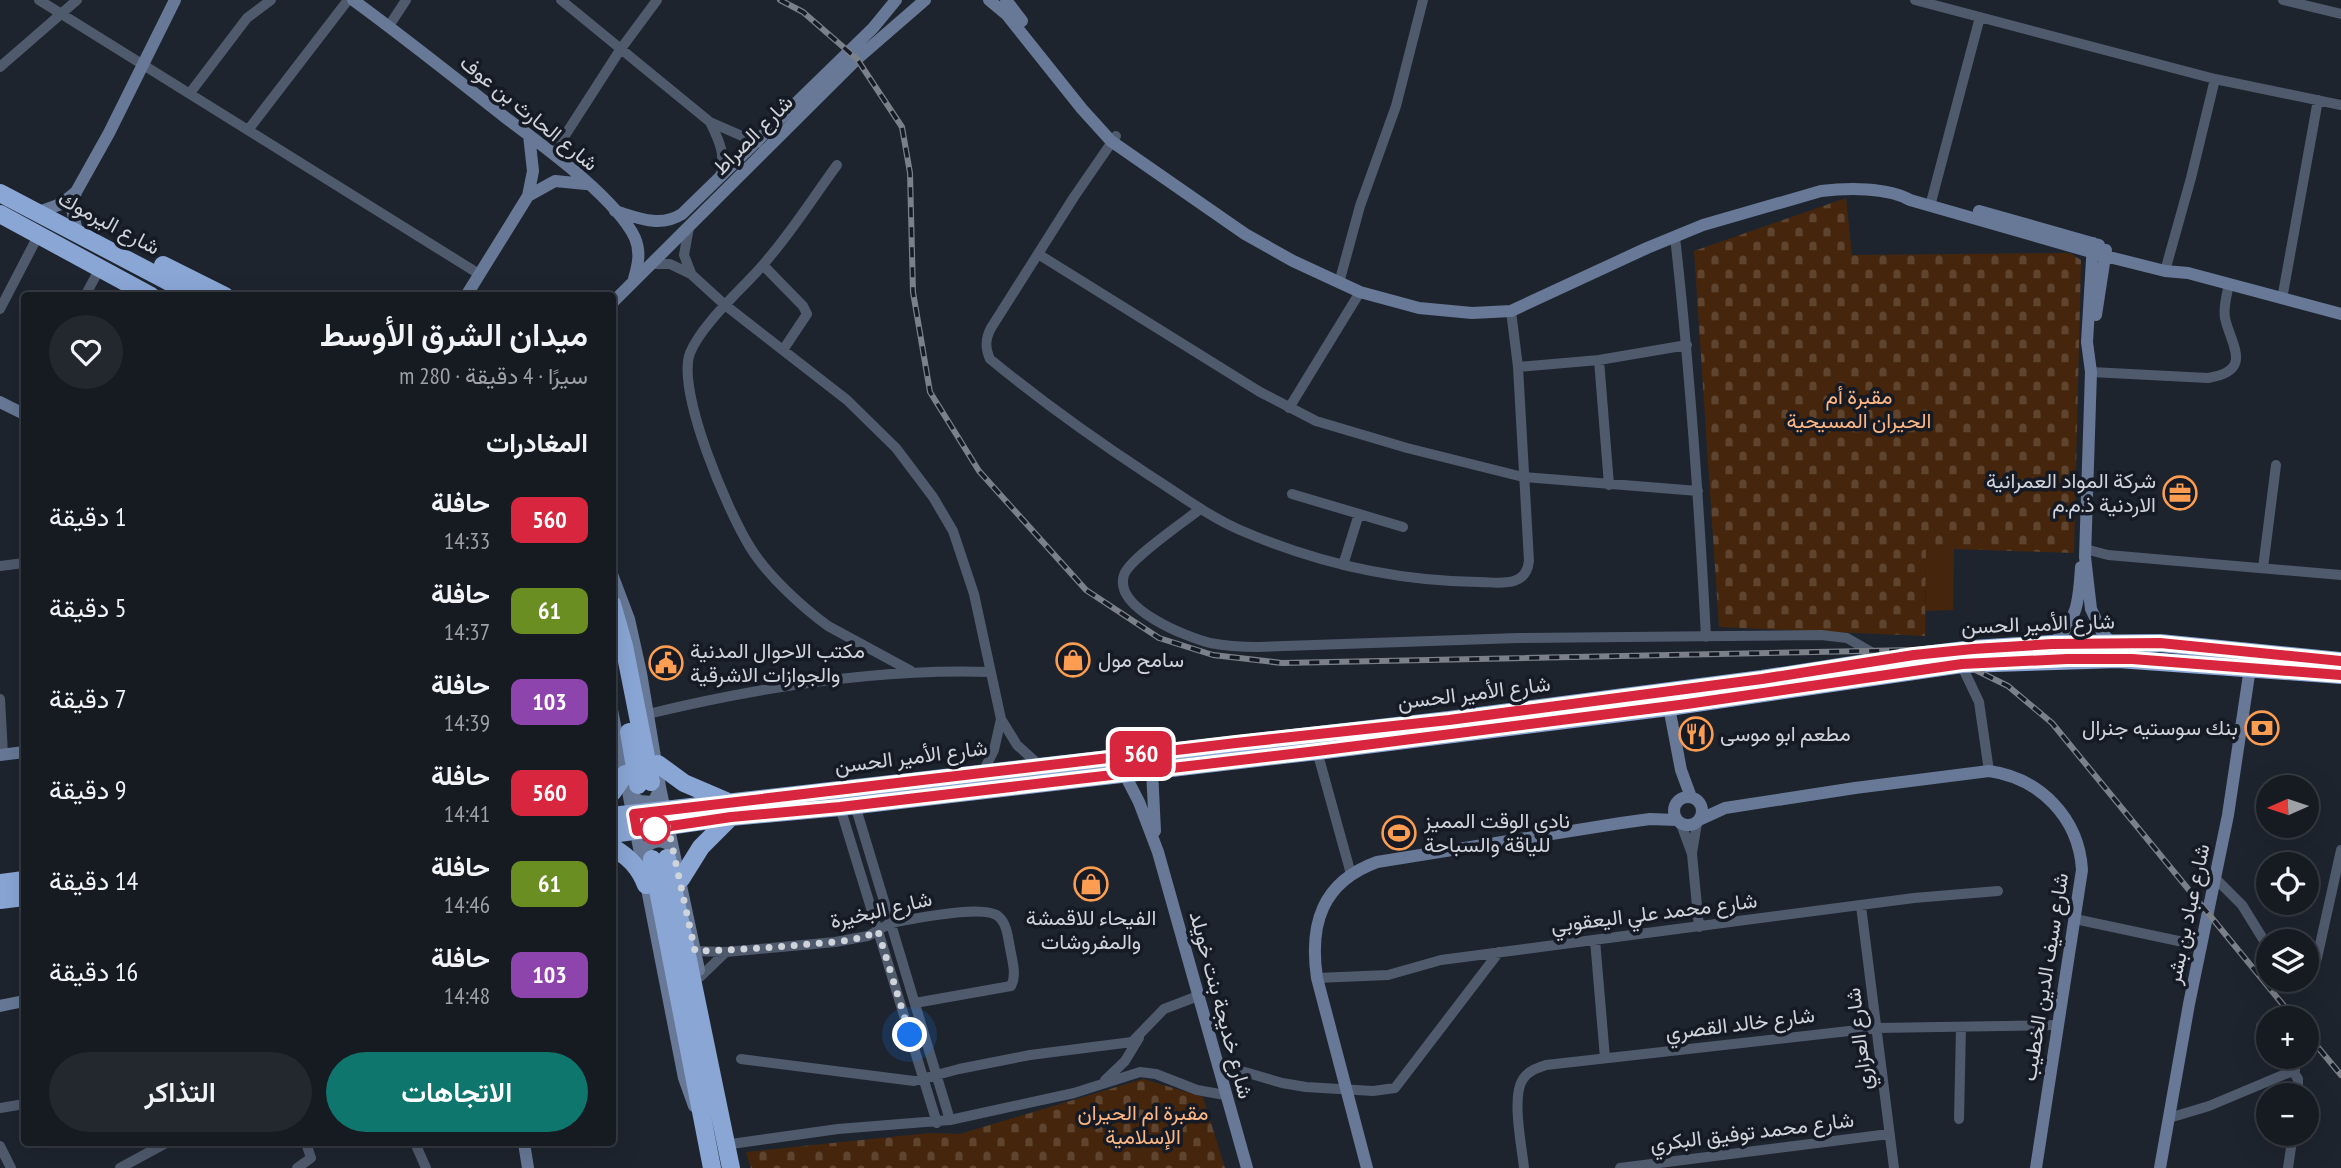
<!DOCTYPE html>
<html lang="ar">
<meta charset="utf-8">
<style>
body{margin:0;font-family:"PT Sans Narrow",Vazirmatn,sans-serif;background:#23282f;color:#f1f3f6;direction:rtl;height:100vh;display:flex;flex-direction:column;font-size:26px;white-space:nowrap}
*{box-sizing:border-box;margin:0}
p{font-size:23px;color:#9ea1a5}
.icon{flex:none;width:38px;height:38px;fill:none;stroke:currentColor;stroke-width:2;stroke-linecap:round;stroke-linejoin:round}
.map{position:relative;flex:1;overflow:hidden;direction:ltr}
.panel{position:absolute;left:21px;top:292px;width:595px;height:854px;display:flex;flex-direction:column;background:#161b22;border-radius:7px;box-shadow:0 7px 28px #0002,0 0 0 2px #353940;direction:rtl}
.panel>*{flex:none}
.badge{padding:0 14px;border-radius:10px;font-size:24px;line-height:46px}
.needle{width:46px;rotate:267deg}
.controls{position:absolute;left:2256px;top:775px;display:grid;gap:14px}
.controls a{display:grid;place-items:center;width:63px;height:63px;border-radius:50%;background:#161b22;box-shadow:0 7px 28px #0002,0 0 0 2px #353940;font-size:35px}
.you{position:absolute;width:35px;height:35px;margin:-18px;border:5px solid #fff;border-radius:50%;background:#1a73e8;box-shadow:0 0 0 10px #1a73e833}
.map>.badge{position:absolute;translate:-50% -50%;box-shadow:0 0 0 4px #fff}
h2{padding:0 28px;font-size:26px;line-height:63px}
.round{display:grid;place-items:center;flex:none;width:74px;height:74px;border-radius:37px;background:#23282f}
.headline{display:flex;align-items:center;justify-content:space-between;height:119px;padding:0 28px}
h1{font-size:33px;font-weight:600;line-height:52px}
.primary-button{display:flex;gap:14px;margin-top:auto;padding:14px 28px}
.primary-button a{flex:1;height:80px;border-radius:42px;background:#0f766e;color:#fff;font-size:28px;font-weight:600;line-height:80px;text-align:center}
.primary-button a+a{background:#23282f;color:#f1f3f6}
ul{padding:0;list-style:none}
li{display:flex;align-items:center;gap:21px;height:91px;padding:0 28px}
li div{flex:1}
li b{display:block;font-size:26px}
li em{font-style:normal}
li .badge{min-width:77px;font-weight:700;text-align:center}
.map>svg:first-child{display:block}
</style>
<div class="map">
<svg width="2341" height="1168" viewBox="0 0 2341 1168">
<defs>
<pattern id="cemetery-stones" width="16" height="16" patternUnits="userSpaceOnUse" patternTransform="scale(1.75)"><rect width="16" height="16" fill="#45260c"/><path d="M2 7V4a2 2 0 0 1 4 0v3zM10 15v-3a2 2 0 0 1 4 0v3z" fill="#5f452f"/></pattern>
</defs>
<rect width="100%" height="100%" fill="#1e242e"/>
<path fill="url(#cemetery-stones)" d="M 1846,198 L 1852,255 L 2070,253 L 2081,260 L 2074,553 L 1926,548 L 1925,636 L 1719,627 L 1694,251 Z
M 1143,1079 L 1203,1097 L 1225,1168 L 751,1168 L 746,1152 L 930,1133 L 960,1134 Z"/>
<path fill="#45260c" d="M 1926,548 L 1954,548 L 1953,610 L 1926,611 Z"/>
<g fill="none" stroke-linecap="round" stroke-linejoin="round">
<path stroke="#4f5a6d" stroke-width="10" d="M 39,0 L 479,274
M 561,0 L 710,122 L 758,143
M 1915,0 L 2215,79 L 2341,105
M 2283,0 L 2341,14
M 389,26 L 406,0
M 0,67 L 77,0
M 190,93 L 247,18 L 271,0
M 710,122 C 720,142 726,155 720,177
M 248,130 L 348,0
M 1116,136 L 1074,197 L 991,328 C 985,339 985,348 990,359 C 1041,401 1094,439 1149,475 C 1179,494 1208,516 1240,530 C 1316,563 1395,581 1478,582 C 1498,582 1526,589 1529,561 L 1518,367 L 1511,311
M 553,154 L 620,50 L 657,0
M 837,165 C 812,199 789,236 761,267 C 740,291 702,324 690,353 C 676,391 728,512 750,547 C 767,575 802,607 828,626 L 911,671
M 1930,206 L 1980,17
M 689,227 L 684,255 L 691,273
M 1675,237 C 1690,370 1699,503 1706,637
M 1038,254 L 1260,392 L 1316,421 L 1407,448 L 1523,477 L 1698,491
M 650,264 L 670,264 L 691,274 L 725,305 L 847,400 L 896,448 L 933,497 L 953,531 L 974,594 L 1001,719 L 1017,745 L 1039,765
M 763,265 L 803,306 L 807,314 L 783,350
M 2165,271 L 2191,178 L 2215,79
M 1339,283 L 1360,206 L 1396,106 L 1423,0
M 85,296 L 100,268
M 2282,299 L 2318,100
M 0,309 L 39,234
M 1599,360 L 1609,485
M 1518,367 L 1599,360 L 1687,345
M 2091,372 L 2208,378 C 2255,371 2230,343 2225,318 C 2223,306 2227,295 2229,284
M 1289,408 L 1360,292
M 1292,494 L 1403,527
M 1200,509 C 1184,522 1129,559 1124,575 C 1113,608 1186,637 1210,643 C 1226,646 1242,647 1258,647 L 1518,638 L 1821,635 L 1847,638 L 1885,660
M 2085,549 L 2108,555 L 2341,575
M 1343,565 L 1359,514
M 0,566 L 24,563
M 2263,568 L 2276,465
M 1960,662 L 1979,702 L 1989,771
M 0,699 L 3,754
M 648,714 C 760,687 876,668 990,672
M 1317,751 L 1351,874
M 983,772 L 994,750 L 1001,719
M 855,805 L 950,1120
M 840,807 L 937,1123
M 1681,824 L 1692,854 L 1699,927
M 1692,853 L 1697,823
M 2215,878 L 2242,905 L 2268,947
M 1861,906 L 1894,1168
M 2075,919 L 2202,946
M 1595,940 L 1605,1058
M 695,951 L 726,952 L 835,942 L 868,936 L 889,924 L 901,921 C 920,918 986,904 999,917 C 1007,924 1008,938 1010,948 C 1012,960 1017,975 1011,986 L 915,1003
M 2306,974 L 2312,970 L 2317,958 L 2341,850
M 700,977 L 726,952
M 1317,978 L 1388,975 L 1441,960 L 1914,898 L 1998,891
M 2261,1026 L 2268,1036
M 2284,1057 L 2298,1079 L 2298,1096
M 741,1059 L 914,1081 L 959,1069 L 1030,1055 L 1132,1042 L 1164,1009 L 1198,996
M 1217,1064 L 1282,1083 L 1306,1087 L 1373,1091 L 1395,1088 L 1499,952
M 1105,1080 L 1125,1061 L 1139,1038
M 0,1108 L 24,1104
M 2169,1118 L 2209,1106 L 2295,1070
M 1959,1119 L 1961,1027
M 415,1143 L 426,1168
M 724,1145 L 838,1129 L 950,1120 L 1074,1093 L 1140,1072 L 1156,1074 L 1197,1090 L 1225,1095
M 0,1146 L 11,1168
M 120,1168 L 166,1143
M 297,1168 L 311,1158 L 306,1143
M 1524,1168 C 1522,1147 1511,1097 1523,1079 C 1528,1071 1537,1068 1546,1065 L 1876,1028 L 2057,1025
M 1620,1168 L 1889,1134
M 2288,1168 L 2293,1134"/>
<path stroke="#677997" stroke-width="12" d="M 353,0 C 405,38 455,78 506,118 C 542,145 616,198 635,238 C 641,252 638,265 634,279
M 989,0 L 1007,15 L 1082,109 L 1111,141 L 1245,234 L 1293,261 L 1360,292 L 1419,308 L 1472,313 L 1511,311 L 1647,248 L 1703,225 L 1821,191 C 1847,188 1887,187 1910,200 L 2105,256 L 2165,271 L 2188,273 L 2341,314
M 1006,0 L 1022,21
M 528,196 L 555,181 L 586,184
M 615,211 C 638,218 660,228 682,214 L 873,28 L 896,0
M 1979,211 L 2099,245
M 39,212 L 61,204 L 76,192
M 77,232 L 72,209 L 76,192 L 109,133 L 175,0
M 2093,243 L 2087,342 L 2091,372 L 2085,557 L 2091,609 L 2102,632 L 2111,643
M 466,296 L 528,196 L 533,171 L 529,135
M 612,303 L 857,59 L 925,0
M 2096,315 L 2106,250
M 0,402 L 24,414
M 612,574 L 629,619 L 641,673 L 660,787 L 699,970
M 2052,644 C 2078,621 2079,599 2081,567
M 1669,707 L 1681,770 L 1691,797
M 612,710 L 684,1078 L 694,1106
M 0,755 L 24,752
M 1152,770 L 1155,831
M 1124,773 L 1139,802 L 1158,852 L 1247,1168
M 630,793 L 639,801 L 651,802 L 655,799 L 660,787
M1674 811a14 14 0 1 1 28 0a14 14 0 1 1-28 0Z
M 1701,819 L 1725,808 L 1855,788 L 1989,771 C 2040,778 2079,818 2082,870 L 2036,1168
M 641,854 C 649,841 663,836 673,849
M 0,1006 L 24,1001
M 524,1143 L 528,1168
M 1367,1168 L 1317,978 C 1309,924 1322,882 1377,862 L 1621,823 L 1650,819 L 1677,820
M 2160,1168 L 2189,1004 L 2228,815 L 2250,668"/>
<path stroke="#8aa6d5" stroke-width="18" d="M 0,193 L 196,296
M 0,214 L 151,296
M 163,265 L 225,296
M 612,604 L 624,646 L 651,782
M 629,732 L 638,785
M 658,764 L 684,783 L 726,801
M 612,793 L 625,774
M 612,816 L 1449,720 L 1762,679 L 1885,660 L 1973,649 L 2052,644 L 2160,643 L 2341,661
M 612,834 L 731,817 L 840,807 L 1317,751 L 1669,707 L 1962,664 L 2118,659 L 2341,675
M 612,847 C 629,857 639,867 646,885
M 667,858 L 731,1168
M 652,859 L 712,1168
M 681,879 L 701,847 L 731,817
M 0,883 L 24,880
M 0,900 L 24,897"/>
<defs>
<path id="rail" d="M 780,0 L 803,12 L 857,59 L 902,127 L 910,173 L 913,292 L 930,392 L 979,471 L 1086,590 L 1159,638 L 1213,655 L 1282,663 L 1913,650 L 1939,652 L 2008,686 L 2052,723 L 2294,1018
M 2306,1033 L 2341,1075"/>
</defs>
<use href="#rail" stroke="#7b8089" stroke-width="6"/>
<use href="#rail" stroke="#151a24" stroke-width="3.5" stroke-dasharray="10" stroke-linecap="butt"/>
</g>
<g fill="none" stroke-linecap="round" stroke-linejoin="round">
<defs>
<path id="line" d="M 2341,661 L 2160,643 L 2052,644 L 1973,649 L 1914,655 L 1762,679 L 1449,720 L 1236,743 L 634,814 L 637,831 L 731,817 L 840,807 L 1317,751 L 1687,704 L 1962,664 L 2067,659 L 2132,659 L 2341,675"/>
</defs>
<use href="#line" stroke="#fff" stroke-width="16"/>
<use href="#line" stroke="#d7263d" stroke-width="10"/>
<path stroke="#cfd3da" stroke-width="7" stroke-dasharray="0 12.6" d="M 655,829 L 668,827 L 695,951 C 733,950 771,948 809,944 C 832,942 857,942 878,931 L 910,1035"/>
</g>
<defs>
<symbol id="office-ring" viewBox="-11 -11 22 22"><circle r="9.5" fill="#151a24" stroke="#fc9d52" stroke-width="1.5"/><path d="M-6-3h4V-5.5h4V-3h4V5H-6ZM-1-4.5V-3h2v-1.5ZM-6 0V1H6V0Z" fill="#fc9d52"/></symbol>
<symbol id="shop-ring" viewBox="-11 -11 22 22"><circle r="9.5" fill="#151a24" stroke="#fc9d52" stroke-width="1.5"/><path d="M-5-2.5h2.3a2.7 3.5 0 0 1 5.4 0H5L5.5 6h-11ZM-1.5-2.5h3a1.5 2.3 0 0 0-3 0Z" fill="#fc9d52"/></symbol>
<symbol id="civic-ring" viewBox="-11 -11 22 22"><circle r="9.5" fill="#151a24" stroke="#fc9d52" stroke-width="1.5"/><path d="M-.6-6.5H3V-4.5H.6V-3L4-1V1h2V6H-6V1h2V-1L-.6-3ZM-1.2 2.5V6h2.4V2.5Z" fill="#fc9d52"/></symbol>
<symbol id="bank-ring" viewBox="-11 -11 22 22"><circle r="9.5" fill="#151a24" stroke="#fc9d52" stroke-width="1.5"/><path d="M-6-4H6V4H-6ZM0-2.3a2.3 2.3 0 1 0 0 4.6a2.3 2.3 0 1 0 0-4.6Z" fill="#fc9d52"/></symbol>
<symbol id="restaurant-ring" viewBox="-11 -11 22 22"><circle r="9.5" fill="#151a24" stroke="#fc9d52" stroke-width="1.5"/><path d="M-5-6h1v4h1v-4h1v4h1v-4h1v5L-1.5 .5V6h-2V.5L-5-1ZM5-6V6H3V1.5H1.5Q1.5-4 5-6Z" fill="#fc9d52"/></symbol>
<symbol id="stadium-ring" viewBox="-11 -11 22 22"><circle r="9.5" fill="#151a24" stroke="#fc9d52" stroke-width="1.5"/><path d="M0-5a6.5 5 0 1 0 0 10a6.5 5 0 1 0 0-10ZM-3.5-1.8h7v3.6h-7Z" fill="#fc9d52"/></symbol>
</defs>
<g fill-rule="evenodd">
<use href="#office-ring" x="2161" y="474" width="38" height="38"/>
<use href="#shop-ring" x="1054" y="641" width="38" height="38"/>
<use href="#civic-ring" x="647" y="644" width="38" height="38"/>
<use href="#bank-ring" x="2243" y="709" width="38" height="38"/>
<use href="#restaurant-ring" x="1677" y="715" width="38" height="38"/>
<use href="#stadium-ring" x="1380" y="814" width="38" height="38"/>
<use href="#shop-ring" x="1072" y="865" width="38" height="38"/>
</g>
<circle fill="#fff" stroke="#d7263d" stroke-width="3.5" cx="655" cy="829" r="14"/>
<g text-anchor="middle" stroke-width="7" stroke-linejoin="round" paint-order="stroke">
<g font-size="21" fill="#cfd3da" stroke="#151a24">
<text transform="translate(529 113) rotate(39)" y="7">شارع الحارث بن عوف</text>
<text transform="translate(753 135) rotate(-45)" y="7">شارع الصراط</text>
<text transform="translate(109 223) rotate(28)" y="7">شارع اليرموك</text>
<text transform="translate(2038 624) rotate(-2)" y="7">شارع الأمير الحسن</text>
<text transform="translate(1474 693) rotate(-7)" y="7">شارع الأمير الحسن</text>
<text transform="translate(911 757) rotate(-7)" y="7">شارع الأمير الحسن</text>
<text transform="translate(881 910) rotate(-13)" y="7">شارع البخيرة</text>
<text transform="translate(1654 913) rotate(-7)" y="7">شارع محمد علي اليعقوبي</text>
<text transform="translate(2188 914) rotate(-78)" y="7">شارع عباد بن بشر</text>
<text transform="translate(2045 977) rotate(-81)" y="7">شارع سيف الدين الخطيب</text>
<text transform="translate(1221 1005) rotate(75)" y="7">شارع خديجة بنت خويلد</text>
<text transform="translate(1740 1024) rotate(-7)" y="7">شارع خالد القصري</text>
<text transform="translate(1859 1039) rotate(-97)" y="7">شارع العزاري</text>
<text transform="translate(1752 1132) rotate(-7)" y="7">شارع محمد توفيق البكري</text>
</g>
<g font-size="21" fill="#fcb683" stroke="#151a24">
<text x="1859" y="404">مقبرة أم<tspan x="1859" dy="24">الحيران المسيحية</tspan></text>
<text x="1143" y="1120">مقبرة ام الحيران<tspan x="1143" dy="24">الإسلامية</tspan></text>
</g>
<g font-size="21" fill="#cfd3da" stroke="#151a24" text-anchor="start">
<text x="2156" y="488" text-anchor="end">شركة المواد العمرانية<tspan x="2156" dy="24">الاردنية ذ.م.م</tspan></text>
<text x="690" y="658">مكتب الاحوال المدنية<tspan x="690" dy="24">والجوازات الاشرقية</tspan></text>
<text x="1098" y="667">سامح مول</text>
<text x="2238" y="735" text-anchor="end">بنك سوستيه جنرال</text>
<text x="1720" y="741">مطعم ابو موسى</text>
<text x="1424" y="828">نادي الوقت المميز<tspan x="1424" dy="24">للياقة والسباحة</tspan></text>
<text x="1091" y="925" text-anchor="middle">الفيحاء للاقمشة<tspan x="1091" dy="24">والمفروشات</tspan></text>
</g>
</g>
</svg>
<div class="controls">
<a><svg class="needle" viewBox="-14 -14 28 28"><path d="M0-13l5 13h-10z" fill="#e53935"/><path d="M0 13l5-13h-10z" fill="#9ea1a5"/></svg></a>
<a><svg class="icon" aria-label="locate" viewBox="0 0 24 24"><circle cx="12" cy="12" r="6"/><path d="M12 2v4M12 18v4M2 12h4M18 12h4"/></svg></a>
<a><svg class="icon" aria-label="layers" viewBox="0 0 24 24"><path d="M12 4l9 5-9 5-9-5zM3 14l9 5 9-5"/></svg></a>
<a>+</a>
<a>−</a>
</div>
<div class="you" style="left:910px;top:1035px"></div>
<b class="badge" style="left:1141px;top:754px;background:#d7263d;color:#fff">560</b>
<section class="panel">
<div class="headline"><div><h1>ميدان الشرق الأوسط</h1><p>سيرًا · 4 دقيقة · 280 m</p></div><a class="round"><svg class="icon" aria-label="heart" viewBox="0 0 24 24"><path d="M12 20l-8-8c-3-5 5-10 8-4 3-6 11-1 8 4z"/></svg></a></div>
<h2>المغادرات</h2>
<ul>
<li><span class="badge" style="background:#d7263d;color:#fff">560</span><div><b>حافلة</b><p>14:33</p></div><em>1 دقيقة</em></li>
<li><span class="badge" style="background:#6b8e23;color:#fff">61</span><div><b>حافلة</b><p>14:37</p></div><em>5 دقيقة</em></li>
<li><span class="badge" style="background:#8e44ad;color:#fff">103</span><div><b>حافلة</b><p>14:39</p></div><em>7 دقيقة</em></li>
<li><span class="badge" style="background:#d7263d;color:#fff">560</span><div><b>حافلة</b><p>14:41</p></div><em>9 دقيقة</em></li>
<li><span class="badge" style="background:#6b8e23;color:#fff">61</span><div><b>حافلة</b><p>14:46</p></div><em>14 دقيقة</em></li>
<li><span class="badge" style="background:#8e44ad;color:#fff">103</span><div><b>حافلة</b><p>14:48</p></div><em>16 دقيقة</em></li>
</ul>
<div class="primary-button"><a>الاتجاهات</a><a>التذاكر</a></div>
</section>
</div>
